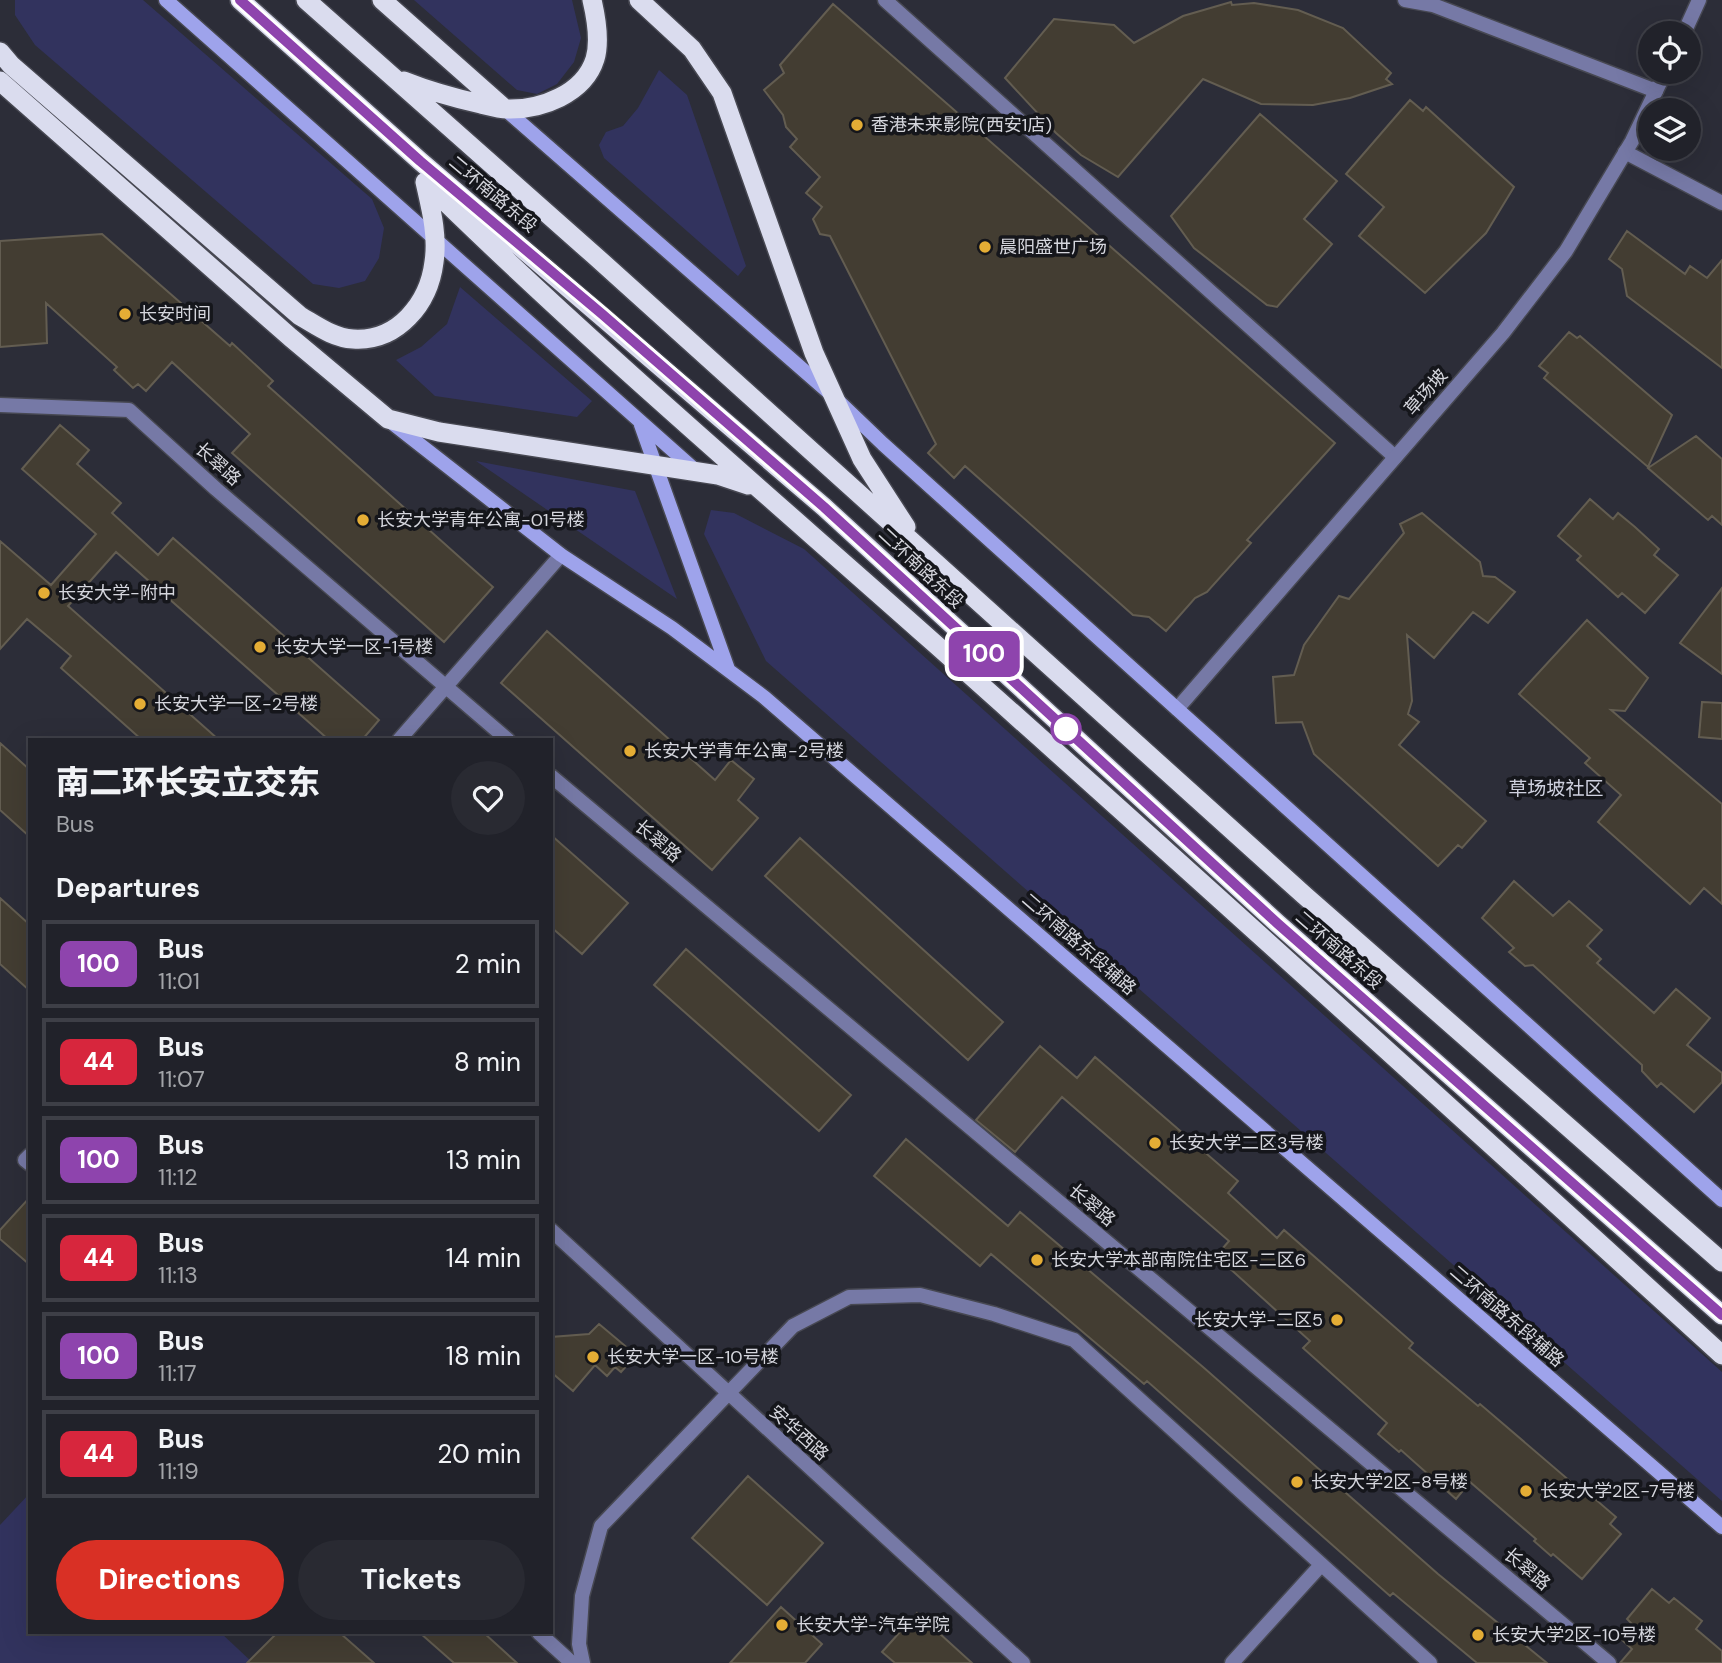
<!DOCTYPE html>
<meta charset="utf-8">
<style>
body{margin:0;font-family:"DM Sans","Noto Sans SC",sans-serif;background:#292a32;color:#f1f3f6;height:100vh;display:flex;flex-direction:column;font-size:26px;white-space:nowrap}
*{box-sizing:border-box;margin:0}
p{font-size:23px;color:#a2a4a8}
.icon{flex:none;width:38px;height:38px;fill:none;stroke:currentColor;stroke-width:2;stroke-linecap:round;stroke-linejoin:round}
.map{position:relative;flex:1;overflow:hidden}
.side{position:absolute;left:28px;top:738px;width:525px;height:896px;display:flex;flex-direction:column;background:#21222a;border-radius:0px;box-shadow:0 7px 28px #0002,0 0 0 2px #3e3f47}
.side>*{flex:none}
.badge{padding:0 14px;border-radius:10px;font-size:24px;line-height:46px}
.fabs{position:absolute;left:1638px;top:21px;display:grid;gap:14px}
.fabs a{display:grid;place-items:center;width:63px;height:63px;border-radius:50%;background:#21222a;box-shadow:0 7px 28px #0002,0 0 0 2px #3e3f47;font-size:35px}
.map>.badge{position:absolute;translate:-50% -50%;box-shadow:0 0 0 4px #fff}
h2{padding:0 28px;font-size:26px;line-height:63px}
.round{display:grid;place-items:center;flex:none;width:74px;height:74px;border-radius:37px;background:#292a32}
.head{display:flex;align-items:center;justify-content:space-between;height:119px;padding:0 28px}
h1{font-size:33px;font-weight:800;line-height:52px}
.cta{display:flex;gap:14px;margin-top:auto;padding:14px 28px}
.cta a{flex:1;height:80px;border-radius:42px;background:#d93025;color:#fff;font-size:28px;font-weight:800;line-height:80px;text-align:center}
.cta a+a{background:#292a32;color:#f1f3f6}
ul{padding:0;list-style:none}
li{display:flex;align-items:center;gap:21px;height:88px;margin:0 14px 10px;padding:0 14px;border:4px solid #3e3f47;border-radius:0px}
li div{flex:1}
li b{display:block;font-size:26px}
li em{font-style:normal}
li .badge{min-width:77px;font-weight:700;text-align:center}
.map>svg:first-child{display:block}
</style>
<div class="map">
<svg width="1722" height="1663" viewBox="0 0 1722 1663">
<rect width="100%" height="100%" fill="#2c2d38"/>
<path fill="#32335e" d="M 15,0 L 143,0 L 372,199 L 384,228 L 379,258 L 365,281 L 339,288 L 313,284 L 35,45 L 15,15 Z
M 414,0 L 572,0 L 581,38 L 574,62 L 557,84 L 537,94 L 517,90 Z
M 659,70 L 687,95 L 746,266 L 738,276 L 604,158 L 599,145 L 606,132 L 623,126 L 638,108 Z
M 460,287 L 592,401 L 577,417 L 435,396 L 396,360 L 421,347 L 447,324 Z
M 476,461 L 635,491 L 677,599 Z
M 711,510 L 734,513 L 804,549 L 1722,1372 L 1722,1501 L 766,661 L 704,534 Z
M 30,1493 L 30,1633 L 221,1633 L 253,1663 L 0,1663 L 0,1525 Z"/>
<path fill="#433d32" stroke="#635d51" stroke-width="2" d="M 1231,2 L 1232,5 L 1254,3 L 1298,10 L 1343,28 L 1391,73 L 1386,79 L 1392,84 L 1350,98 L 1313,105 L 1261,104 L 1203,79 L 1118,177 L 1081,155 L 1056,133 L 1005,78 L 1054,19 L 1114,25 L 1134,43 L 1183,16 Z
M 833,4 L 1335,443 L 1247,540 L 1251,543 L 1207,592 L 1195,598 L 1166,631 L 1149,617 L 1133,615 L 965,466 L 954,478 L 928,453 L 936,444 L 830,236 L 820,234 L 813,219 L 822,207 L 806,193 L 820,177 L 790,147 L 797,139 L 786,127 L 783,115 L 764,90 L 784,73 L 780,65 Z
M 1410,100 L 1423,111 L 1426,107 L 1514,187 L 1486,233 L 1425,293 L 1359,236 L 1384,207 L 1346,174 Z
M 1260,114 L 1337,181 L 1304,219 L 1332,244 L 1277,307 L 1267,305 L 1194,248 L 1171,216 Z
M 1627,231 L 1685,274 L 1690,266 L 1707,278 L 1722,260 L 1722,368 L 1627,296 L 1622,269 L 1609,259 Z
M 102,234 L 230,346 L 232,343 L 273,381 L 268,386 L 493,587 L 444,642 L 232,453 L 250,434 L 172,362 L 146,391 L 138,384 L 133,388 L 114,370 L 117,367 L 46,303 L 47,343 L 0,347 L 0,241 Z
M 1569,332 L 1577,338 L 1580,336 L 1672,415 L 1648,467 L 1544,378 L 1548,373 L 1539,366 Z
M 60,425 L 89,450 L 77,464 L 121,503 L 112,513 L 158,555 L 173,538 L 379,720 L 362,740 L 329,740 L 116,552 L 68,606 L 219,740 L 142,740 L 61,668 L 71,656 L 27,619 L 0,649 L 0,541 L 51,585 L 96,534 L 22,469 Z
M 1696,436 L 1722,459 L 1722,525 L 1712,516 L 1708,520 L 1648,468 Z
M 1590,499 L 1613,519 L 1618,513 L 1635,527 L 1659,549 L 1654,555 L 1678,575 L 1645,613 L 1622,593 L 1618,597 L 1577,560 L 1581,556 L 1558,536 Z
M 1422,513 L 1480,562 L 1483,576 L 1495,577 L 1515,592 L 1488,623 L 1473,612 L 1434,658 L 1407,635 L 1412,701 L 1408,714 L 1419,722 L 1399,745 L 1486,821 L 1462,848 L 1458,845 L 1438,866 L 1314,754 L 1302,722 L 1276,723 L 1273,677 L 1294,675 L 1304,645 L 1339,596 L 1349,599 L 1404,533 L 1400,524 Z
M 1722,588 L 1722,674 L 1680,643 Z
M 1587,620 L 1648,678 L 1625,711 L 1611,710 L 1722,804 L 1722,904 L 1704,888 L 1690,904 L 1598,822 L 1621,795 L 1585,763 L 1590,758 L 1519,694 Z
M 547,631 L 715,780 L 731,760 L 754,779 L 738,800 L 758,818 L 712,870 L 501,683 Z
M 1702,702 L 1722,703 L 1722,739 L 1699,737 Z
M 0,743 L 30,770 L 30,837 L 0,810 Z
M 551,835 L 628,903 L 582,954 L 551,927 Z
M 800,838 L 1003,1022 L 968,1060 L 765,876 Z
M 1514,881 L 1553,916 L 1569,901 L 1602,930 L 1587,946 L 1601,959 L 1597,963 L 1654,1013 L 1676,989 L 1710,1018 L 1687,1045 L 1722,1073 L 1722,1082 L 1694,1112 L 1661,1083 L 1657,1087 L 1642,1071 L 1642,1065 L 1533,965 L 1525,966 L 1509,952 L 1514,948 L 1482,918 Z
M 0,898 L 30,925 L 30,991 L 0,964 Z
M 686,949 L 851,1095 L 819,1131 L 654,985 Z
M 1040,1046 L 1077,1078 L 1095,1057 L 1238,1181 L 1228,1193 L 1277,1238 L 1284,1230 L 1413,1343 L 1409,1348 L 1478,1406 L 1480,1404 L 1578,1488 L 1580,1486 L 1616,1517 L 1610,1524 L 1621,1534 L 1582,1579 L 1553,1554 L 1551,1556 L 1534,1541 L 1536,1539 L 1470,1482 L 1456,1499 L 1401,1450 L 1399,1452 L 1378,1434 L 1387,1423 L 1303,1348 L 1310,1341 L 1216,1256 L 1229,1241 L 1062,1097 L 1015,1152 L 976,1120 Z
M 906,1139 L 1008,1226 L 1020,1212 L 1203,1367 L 1438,1574 L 1547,1663 L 1477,1663 L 1393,1593 L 1390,1596 L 1147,1381 L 1144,1384 L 991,1254 L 980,1266 L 874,1176 Z
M 30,1197 L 30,1265 L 0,1239 L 0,1230 Z
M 599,1324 L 636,1355 L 621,1372 L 615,1367 L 607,1376 L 595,1365 L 573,1391 L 551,1372 L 551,1337 L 589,1334 Z
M 748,1476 L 823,1543 L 767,1605 L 692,1538 Z
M 1652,1589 L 1669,1603 L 1674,1598 L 1702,1621 L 1696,1629 L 1722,1651 L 1722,1663 L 1620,1663 L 1632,1649 L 1621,1639 L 1633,1625 L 1627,1619 Z
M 781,1607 L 822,1644 L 805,1663 L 730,1663 Z
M 917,1613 L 972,1663 L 895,1663 L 882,1652 Z
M 277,1633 L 340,1633 L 374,1663 L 247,1663 Z
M 420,1633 L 484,1633 L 517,1663 L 454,1663 Z"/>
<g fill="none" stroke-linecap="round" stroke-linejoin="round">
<defs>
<path id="service" d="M 0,405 L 129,410 L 216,489 L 508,740
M 399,740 L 561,555
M 551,776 L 1609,1663
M 30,1155 L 25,1160 L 30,1164
M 551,1230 L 1023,1663
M 539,1633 L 572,1663
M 583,1663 L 579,1644 L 582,1596 L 601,1526 L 793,1326 L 849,1297 L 920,1295 L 994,1314 L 1074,1340 L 1430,1663
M 1232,1663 L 1321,1565"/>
<path id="pedestrian" d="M 1405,0 L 1433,5 L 1656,91"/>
<path id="minor" d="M 885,0 L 1395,457
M 1625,152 L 1722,203"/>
<path id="tertiary" d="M 1684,33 L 1699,0
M 1177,709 L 1503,333 L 1566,251 L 1632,141 L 1665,72"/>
<path id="secondary" d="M 166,0 L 696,471
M 506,110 L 833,396 L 883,444 L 1722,1200
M 391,422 L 561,555 L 672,628 L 764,697 L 1722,1527
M 641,425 L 728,669"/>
<path id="trunk" d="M 240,0 L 420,161 L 824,507 L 1277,923 L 1722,1315
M 306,0 L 594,255 L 1304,895 L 1722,1262
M 382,0 L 505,109
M 639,0 L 692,49 L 722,93 L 814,353 L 862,459 L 906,527
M 0,52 L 11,65 L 300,316 C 316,325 333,338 353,339 C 398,342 429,303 434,262 C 438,235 431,209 425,182
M 0,81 L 290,337 L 388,419 L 439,432 L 718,475 L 748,485
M 404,81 C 429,91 454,98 481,104 C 489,106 499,109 507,109 C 541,110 584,94 595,59 C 600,42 596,17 592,0
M 425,182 C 588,342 762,490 933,642 C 1198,878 1460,1116 1722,1355"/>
</defs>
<use href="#service" stroke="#474852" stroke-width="17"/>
<use href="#pedestrian" stroke="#474852" stroke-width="17"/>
<use href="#minor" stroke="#474852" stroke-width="17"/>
<use href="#tertiary" stroke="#474852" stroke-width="17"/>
<use href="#secondary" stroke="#474852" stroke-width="17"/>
<use href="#trunk" stroke="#474852" stroke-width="22"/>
<use href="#service" stroke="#7679a6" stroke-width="14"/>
<use href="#pedestrian" stroke="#7679a6" stroke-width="14"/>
<use href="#minor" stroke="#7679a6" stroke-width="14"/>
<use href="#tertiary" stroke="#7679a6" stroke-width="14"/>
<use href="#secondary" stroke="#9ea3eb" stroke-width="14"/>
<use href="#trunk" stroke="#dadcee" stroke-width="19"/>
</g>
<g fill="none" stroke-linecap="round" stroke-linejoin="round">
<defs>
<path id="line" d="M 240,0 L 420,161 L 602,314 L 824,507 L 1277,923 L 1722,1315"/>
</defs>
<use href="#line" stroke="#fff" stroke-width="16"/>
<use href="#line" stroke="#8e44ad" stroke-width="10"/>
</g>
<g fill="#e4ad35" stroke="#15161b" stroke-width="2.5">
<circle cx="857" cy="125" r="7"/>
<circle cx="985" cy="247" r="7"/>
<circle cx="125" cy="314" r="7"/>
<circle cx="363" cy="520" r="7"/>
<circle cx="44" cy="593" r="7"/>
<circle cx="260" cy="647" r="7"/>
<circle cx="140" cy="704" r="7"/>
<circle cx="630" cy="751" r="7"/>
<circle cx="1155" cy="1143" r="7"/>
<circle cx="1037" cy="1260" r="7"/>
<circle cx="1337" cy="1320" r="7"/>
<circle cx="593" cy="1357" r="7"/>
<circle cx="1297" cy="1482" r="7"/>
<circle cx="1526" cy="1491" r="7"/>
<circle cx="782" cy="1625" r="7"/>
<circle cx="1478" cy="1635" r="7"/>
</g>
<circle fill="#fff" stroke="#8e44ad" stroke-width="3.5" cx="1066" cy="729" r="14"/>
<g text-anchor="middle" stroke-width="7" stroke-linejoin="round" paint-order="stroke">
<g font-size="18" fill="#d5d6dd" stroke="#15161b" text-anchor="start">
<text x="871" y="131">香港未来影院(西安1店)</text>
<text x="999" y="253">晨阳盛世广场</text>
<text x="139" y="320">长安时间</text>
<text x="377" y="526">长安大学青年公寓-01号楼</text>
<text x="58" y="599">长安大学-附中</text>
<text x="274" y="653">长安大学一区-1号楼</text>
<text x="154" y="710">长安大学一区-2号楼</text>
<text x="644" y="757">长安大学青年公寓-2号楼</text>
<text x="1169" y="1149">长安大学二区3号楼</text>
<text x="1051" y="1266">长安大学本部南院住宅区-二区6</text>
<text x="1323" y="1326" text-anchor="end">长安大学-二区5</text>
<text x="607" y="1363">长安大学一区-10号楼</text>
<text x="1311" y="1488">长安大学2区-8号楼</text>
<text x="1540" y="1497">长安大学2区-7号楼</text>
<text x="796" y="1631">长安大学-汽车学院</text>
<text x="1492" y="1641">长安大学2区-10号楼</text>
</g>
<g font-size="18" fill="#d5d6dd" stroke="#15161b">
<text transform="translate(493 194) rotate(40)" y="6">二环南路东段</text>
<text transform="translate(1426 392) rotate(-49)" y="6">草场坡</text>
<text transform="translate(218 464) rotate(42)" y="6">长翠路</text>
<text transform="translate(921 568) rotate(43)" y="6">二环南路东段</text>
<text transform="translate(658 841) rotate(40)" y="6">长翠路</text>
<text transform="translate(1079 944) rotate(41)" y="6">二环南路东段辅路</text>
<text transform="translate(1339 950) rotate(41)" y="6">二环南路东段</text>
<text transform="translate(1092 1205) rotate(40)" y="6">长翠路</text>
<text transform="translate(1507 1316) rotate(41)" y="6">二环南路东段辅路</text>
<text transform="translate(799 1433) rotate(42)" y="6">安华西路</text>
<text transform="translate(1527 1569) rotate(40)" y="6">长翠路</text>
</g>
<g font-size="19" fill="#cfd1df" stroke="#15161b">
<text x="1556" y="795">草场坡社区</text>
</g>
</g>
</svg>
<div class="fabs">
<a><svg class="icon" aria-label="locate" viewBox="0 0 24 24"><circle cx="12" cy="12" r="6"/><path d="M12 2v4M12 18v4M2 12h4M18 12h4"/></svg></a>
<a><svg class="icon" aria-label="layers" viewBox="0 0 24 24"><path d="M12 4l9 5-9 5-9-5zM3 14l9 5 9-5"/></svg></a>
</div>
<b class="badge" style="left:984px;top:654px;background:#8e44ad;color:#fff">100</b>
<section class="side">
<div class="head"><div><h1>南二环长安立交东</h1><p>Bus</p></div><a class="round"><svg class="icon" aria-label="heart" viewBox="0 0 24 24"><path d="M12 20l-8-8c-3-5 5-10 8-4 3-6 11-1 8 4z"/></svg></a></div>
<h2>Departures</h2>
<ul>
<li><span class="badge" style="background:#8e44ad;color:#fff">100</span><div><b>Bus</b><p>11:01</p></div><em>2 min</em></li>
<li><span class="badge" style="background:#d7263d;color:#fff">44</span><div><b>Bus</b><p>11:07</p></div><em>8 min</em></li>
<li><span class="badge" style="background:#8e44ad;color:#fff">100</span><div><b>Bus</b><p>11:12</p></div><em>13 min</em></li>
<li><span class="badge" style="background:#d7263d;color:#fff">44</span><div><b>Bus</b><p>11:13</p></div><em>14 min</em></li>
<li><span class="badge" style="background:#8e44ad;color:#fff">100</span><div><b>Bus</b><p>11:17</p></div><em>18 min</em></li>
<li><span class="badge" style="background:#d7263d;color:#fff">44</span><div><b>Bus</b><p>11:19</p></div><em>20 min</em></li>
</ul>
<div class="cta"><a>Directions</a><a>Tickets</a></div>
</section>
</div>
